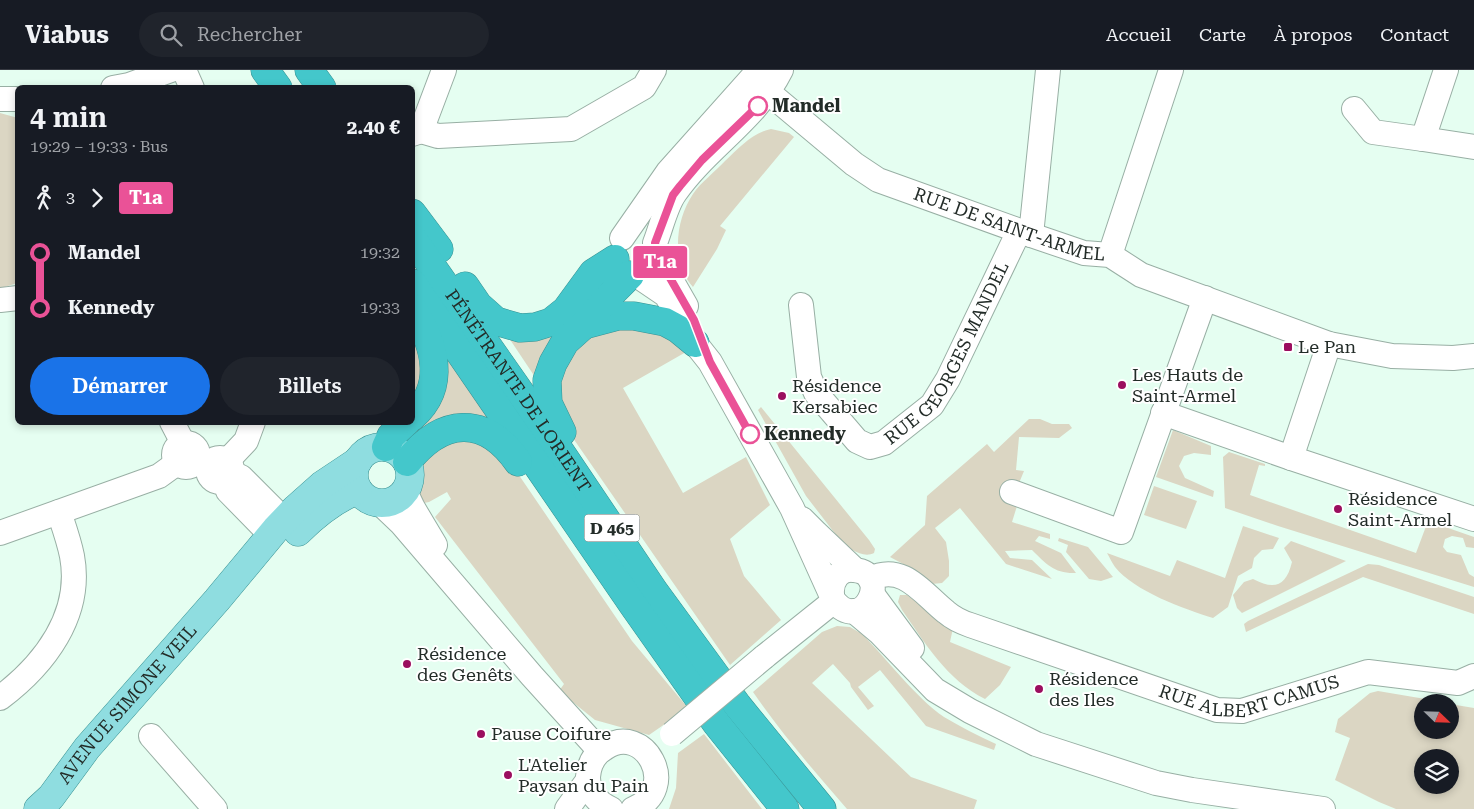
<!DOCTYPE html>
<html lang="fr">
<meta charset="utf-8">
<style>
body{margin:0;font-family:"Roboto Serif",serif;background:#20242c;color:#f1f3f6;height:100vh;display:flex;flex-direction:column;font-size:19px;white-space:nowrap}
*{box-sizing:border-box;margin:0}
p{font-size:16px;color:#9ea1a6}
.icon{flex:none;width:28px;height:28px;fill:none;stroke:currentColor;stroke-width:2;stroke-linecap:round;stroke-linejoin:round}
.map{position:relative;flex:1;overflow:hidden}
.sheet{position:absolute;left:15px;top:15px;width:400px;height:340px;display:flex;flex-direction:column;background:#171b24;border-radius:8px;box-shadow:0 2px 8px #0003}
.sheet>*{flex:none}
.badge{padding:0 10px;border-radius:4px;font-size:18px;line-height:32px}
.needle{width:32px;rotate:113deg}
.controls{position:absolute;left:1414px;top:624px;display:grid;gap:10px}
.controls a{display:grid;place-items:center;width:45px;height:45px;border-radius:50%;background:#171b24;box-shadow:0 2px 8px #0003;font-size:25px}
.map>.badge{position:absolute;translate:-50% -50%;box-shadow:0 0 0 2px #fff}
.legs{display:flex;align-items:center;gap:8px;height:55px;padding:0 15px;font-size:16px}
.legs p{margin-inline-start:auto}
.head{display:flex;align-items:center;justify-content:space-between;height:85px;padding:0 15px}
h1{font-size:28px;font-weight:600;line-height:38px}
.cta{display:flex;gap:10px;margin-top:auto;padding:10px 15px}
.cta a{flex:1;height:58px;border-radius:30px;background:#1a73e8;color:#fff;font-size:20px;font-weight:600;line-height:58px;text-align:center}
.cta a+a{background:#20242c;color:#f1f3f6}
ul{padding:0 15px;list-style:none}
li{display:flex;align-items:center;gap:18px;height:55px;font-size:19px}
li i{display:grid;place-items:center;width:8px;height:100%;margin:0 6px;background:currentColor}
li i::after{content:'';width:12px;height:12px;margin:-6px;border:4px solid;border-radius:50%;background:#171b24}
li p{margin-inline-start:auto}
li:first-child i{background:linear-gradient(#0000 50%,currentColor 0)}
li:last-child i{background:linear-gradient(currentColor 50%,#0000 0)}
header{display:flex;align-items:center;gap:30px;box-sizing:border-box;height:70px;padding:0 25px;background:#171b24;border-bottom:1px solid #363941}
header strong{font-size:24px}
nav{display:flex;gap:28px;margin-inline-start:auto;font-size:18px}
.search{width:350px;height:45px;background:#20242c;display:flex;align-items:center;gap:12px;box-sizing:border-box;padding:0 18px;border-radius:28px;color:#9ea1a6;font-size:19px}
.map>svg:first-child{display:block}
</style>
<header>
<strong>Viabus</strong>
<div class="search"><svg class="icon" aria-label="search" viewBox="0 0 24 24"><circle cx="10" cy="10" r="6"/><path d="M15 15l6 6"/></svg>Rechercher</div>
<nav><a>Accueil</a><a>Carte</a><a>À propos</a><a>Contact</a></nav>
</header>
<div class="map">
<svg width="1474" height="739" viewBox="0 0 1474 739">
<rect width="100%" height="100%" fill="#e5fef1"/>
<path fill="#dbd6c3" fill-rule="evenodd" d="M 0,43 L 18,48 L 17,213 L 2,218 L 0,218 Z
M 771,59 L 789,63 L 794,67 L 720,156 L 726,160 L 717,179 L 693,217 C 671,192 675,151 693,124 C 701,112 715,102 725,91 C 739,78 752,63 771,59 Z
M 600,205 L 618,211 L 537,310 L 505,262 L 528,263 Z
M 412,255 L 425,310 L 412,339 Z
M 601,257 L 660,257 L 686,282 L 623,318 L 683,423 L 746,387 L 770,435 L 730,469 L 744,506 L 781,550 L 730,595 L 566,358 L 555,305 L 562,289 Z
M 440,270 L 499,357 L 407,379 L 397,374 Z
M 761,337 L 869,470 L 875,479 L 874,483 C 863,489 848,478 840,470 L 806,426 L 758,340 Z
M 1029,349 L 1040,349 L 1052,354 L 1069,354 L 1072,358 L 1059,368 L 1019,367 L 1016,400 L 1024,401 L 1017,418 L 1017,436 L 1012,452 L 1050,464 L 1050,469 L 1039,466 L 1035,471 L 1061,483 L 1076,503 C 1055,504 1046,494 1032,480 L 1005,481 L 1010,488 L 1032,490 L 1052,509 L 1006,494 L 960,438 L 935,458 L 946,472 L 949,491 L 949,506 L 942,513 L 932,514 L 905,495 L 890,487 L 925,455 L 927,426 L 987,374 L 994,382 Z
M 1173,360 L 1211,376 L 1211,385 L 1194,383 L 1184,386 L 1179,396 L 1185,408 L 1214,421 L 1213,427 L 1156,407 Z
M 481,367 L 510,392 L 632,571 L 688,638 L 649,665 L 595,650 L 559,621 L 564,614 L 435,447 L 451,429 L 447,422 L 429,432 L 415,435 C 416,413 416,385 438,373 C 445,369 472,368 481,367 Z
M 1229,382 L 1265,394 L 1265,396 L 1259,395 L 1250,425 L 1416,483 L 1428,451 L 1474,467 L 1474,478 L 1466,477 L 1463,468 L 1452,466 L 1445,469 L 1443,477 L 1447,482 L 1461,485 L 1469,504 L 1474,507 L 1474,517 L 1278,456 L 1225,438 L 1223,387 Z
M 1154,416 L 1197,431 L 1186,459 L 1144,445 Z
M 1243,456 L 1279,468 L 1273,479 L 1262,480 L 1254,488 L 1252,498 L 1238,506 L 1228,537 L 1213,548 C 1184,539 1134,521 1115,497 C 1112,493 1110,488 1107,483 L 1170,506 L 1177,490 L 1225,508 Z
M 1059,468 L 1088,477 L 1113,507 L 1101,511 L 1089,509 L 1066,482 L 1068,475 L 1058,471 Z
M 1291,471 L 1346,491 L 1242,543 L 1237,538 L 1233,525 L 1244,512 L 1253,509 C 1274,520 1286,517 1292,492 L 1284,478 Z
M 1368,494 L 1379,495 L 1474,527 L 1474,544 L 1363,507 L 1246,562 L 1244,554 L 1248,551 Z
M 900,525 L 907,525 L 953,558 L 950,572 L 1011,597 L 1000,615 L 985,629 C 947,610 925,573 902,540 L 898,532 Z
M 837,556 L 850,557 L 862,564 C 887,589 916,628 944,647 C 961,657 978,666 996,674 L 994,680 L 926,656 L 880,600 L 858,617 L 874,636 L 868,640 L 851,617 L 850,613 L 833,594 L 812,613 L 911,707 L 977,730 L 974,739 L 847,739 C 814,701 781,663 753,622 L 822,562 Z
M 1378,621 L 1443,632 L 1422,632 L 1422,660 L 1450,660 L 1450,634 L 1474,638 L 1474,739 L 1396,739 L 1379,732 L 1335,710 L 1350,668 L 1335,662 L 1338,649 L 1370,623 ZM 1422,688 L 1450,688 L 1450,715 L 1422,715 Z
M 704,664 L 762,739 L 669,739 L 676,718 L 678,683 Z"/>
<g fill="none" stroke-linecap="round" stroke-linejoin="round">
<defs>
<g id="minor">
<path d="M 184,0 L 192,18"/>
<path d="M 1446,0 L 1423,69 L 1474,77"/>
<path d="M 113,18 L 129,15 L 171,0"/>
<path id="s1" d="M 768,22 L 854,94 L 878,110 L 1031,165 L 1084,183 L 1110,185 L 1141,205 L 1329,274 L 1392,286 L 1453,288 L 1474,286"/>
<path d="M 0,29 L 18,29"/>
<path d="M 1354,39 L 1373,62 L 1423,69"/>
<path d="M 421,61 L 438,66 L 571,59 L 644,17 L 654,0"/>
<path d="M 412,64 L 421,61 L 444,0"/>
<path d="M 1031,165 L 1048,0"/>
<path d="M 622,168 L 668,102 L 759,0"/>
<path d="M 655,173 C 661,158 666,135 675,123 C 706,78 756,50 781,0"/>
<path d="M 1110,185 L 1171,0"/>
<path d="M 658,187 L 686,236"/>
<path d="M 638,206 L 666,225 L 695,273 L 710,292 L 792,438 L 834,531 C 863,566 893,503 854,500 C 839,498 831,511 832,524"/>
<path d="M 0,230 L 18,228"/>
<path id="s2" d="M 801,235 L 809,307 L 816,323 L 857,371 L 870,377 L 884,373 L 932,335 L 948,309 L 1019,161"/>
<path d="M 1163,343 L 1291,388 L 1474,449"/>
<path d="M 172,352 L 183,373"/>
<circle cx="186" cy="385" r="12"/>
<circle cx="220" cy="400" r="12"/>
<path d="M 1291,388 L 1329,274"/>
<path d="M 228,390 L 246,371 L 253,352"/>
<path d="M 232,404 L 241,407 L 284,450"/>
<path d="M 225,411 L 228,421 L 271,465"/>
<path d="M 405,421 L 413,438 L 435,475"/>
<path d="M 1012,422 L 1121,462 L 1205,228"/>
<path d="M 380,433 L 401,453 L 532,606 L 600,681"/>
<path d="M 802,449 L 816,463 L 855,500"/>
<path d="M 0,463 L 159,406 L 177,393"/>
<path id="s3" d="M 870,509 C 903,492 923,524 946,542 C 953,548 961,552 970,555 L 1217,640 L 1242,641 L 1368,602 L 1458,613 L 1474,606"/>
<path d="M 873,525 L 912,578"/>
<path d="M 854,541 L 879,562 L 935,620 L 970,641 L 1036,674 L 1156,713 L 1192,720 L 1323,739"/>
<path d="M 764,587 L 834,531"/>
<path d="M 0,628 C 44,595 83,545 72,486 C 69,471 64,457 59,442"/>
<path d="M 151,666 L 215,739"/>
<path d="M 567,739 L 588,710"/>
<path d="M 611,739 C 598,733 588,722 588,707 C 589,694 594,684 605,678 C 644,651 682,719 633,739"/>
</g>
<g id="major">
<circle cx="382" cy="405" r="28"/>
<path d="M 298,462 C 316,444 335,429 358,420"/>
<path id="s4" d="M 38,739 L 51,727 L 87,678 L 217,530 L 276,459 L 295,439 L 322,415 L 358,391"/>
</g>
<g id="highway">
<path d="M 265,0 L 278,18"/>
<path d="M 309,0 L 322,18"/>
<path d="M 412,143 L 439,179"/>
<path id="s5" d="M 412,168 L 527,332 L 654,521 L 738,636 L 822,739"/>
<path d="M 412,213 L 633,535 L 716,653 L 785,739"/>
<path d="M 465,216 L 478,235 L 496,251 L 520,258 L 535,257 L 551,252 L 566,240 L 593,203 L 615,189"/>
<path d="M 412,238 C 434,272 448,316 412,347"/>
<path d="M 584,255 L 618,246 L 634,246 L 665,252 L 678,259 L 695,273"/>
<path d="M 562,362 L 548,333 L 547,310 L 553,293 L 565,272 L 584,255 L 615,220 L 630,205"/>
<path d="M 386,377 L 391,366 L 406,352"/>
<path d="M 407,392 C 442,348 484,344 518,392"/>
</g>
</defs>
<use href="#minor" stroke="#98afa4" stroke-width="26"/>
<use href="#major" stroke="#389192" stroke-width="29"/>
<use href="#highway" stroke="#389192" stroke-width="29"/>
<use href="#minor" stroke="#fff" stroke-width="24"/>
<use href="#major" stroke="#8fdde0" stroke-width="28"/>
<use href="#highway" stroke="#44c7cb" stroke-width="28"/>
<defs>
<path id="minor-bridge" d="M 672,664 L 764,587"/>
</defs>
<use href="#minor-bridge" stroke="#98afa4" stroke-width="26" stroke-linecap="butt"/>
<use href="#minor-bridge" stroke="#fff" stroke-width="24"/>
</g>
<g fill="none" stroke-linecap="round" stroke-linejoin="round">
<defs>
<path id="line-1" d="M 750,364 L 710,292 L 694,250 L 658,187 L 657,180 L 655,173 L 673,125 L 680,116 L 702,90 L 758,36"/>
</defs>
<use href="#line-1" stroke="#fff" stroke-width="11"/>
<use href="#line-1" stroke="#ea5297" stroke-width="8"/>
</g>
<g fill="#fff" stroke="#ea5297" stroke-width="2.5">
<circle cx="758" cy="36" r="9"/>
<circle cx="750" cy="364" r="9"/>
</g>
<g fill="#9b0e5f" stroke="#fff" stroke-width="2">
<rect x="1283" y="272" width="10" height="10" rx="2.5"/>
<circle cx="1122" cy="315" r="5"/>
<circle cx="782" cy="326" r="5"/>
<circle cx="1338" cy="439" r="5"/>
<circle cx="407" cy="594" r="5"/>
<circle cx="1039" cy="619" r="5"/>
<circle cx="481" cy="664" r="5"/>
<circle cx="508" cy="705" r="5"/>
</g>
<g text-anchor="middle" stroke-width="4" stroke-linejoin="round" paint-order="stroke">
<rect fill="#fff" stroke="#656b68" stroke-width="1" x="584.5" y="444.5" width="55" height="27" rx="4"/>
<g font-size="16" font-weight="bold" fill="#232c28">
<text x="612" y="464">D 465</text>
</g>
<g font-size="18" font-weight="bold" fill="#232c28" stroke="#fff" text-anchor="start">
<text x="772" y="42">Mandel</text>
<text x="764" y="370">Kennedy</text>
</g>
<g font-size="18" fill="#232c28" stroke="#fff">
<text dy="6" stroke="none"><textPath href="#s1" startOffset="280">RUE DE SAINT-ARMEL</textPath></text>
<text dy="6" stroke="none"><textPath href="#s2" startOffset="294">RUE GEORGES MANDEL</textPath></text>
<text dy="6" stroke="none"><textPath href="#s5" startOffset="186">PÉNÉTRANTE DE LORIENT</textPath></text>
<text dy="6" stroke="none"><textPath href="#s3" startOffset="411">RUE ALBERT CAMUS</textPath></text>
<text dy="6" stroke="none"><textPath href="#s4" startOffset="138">AVENUE SIMONE VEIL</textPath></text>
</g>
<g font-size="18" fill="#232c28" stroke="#fff" text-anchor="start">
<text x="1298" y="283">Le Pan</text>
<text x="1132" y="311">Les Hauts de<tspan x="1132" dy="21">Saint-Armel</tspan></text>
<text x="792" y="322">Résidence<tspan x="792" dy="21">Kersabiec</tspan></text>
<text x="1348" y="435">Résidence<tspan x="1348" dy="21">Saint-Armel</tspan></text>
<text x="417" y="590">Résidence<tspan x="417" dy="21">des Genêts</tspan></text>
<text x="1049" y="615">Résidence<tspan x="1049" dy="21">des Iles</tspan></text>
<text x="491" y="670">Pause Coifure</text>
<text x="518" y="701">L'Atelier<tspan x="518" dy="21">Paysan du Pain</tspan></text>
</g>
</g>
</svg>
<div class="controls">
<a><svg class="needle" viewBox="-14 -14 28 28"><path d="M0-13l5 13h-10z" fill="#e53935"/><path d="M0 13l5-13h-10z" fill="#9ea1a6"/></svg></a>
<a><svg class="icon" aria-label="layers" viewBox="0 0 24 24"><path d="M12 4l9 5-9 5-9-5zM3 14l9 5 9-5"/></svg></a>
</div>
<b class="badge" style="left:660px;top:192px;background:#ea5297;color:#fff">T1a</b>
<section class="sheet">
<div class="head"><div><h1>4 min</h1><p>19:29 – 19:33 · Bus</p></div><b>2.40 €</b></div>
<div class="legs"><svg class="icon" aria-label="walk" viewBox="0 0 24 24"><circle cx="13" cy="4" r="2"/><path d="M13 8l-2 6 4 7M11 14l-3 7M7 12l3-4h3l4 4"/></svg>3<svg class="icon" aria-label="forward" viewBox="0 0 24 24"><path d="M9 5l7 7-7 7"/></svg><b class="badge" style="background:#ea5297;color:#fff">T1a</b></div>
<ul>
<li><i style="color:#ea5297"></i><b>Mandel</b><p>19:32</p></li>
<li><i style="color:#ea5297"></i><b>Kennedy</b><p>19:33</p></li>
</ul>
<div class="cta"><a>Démarrer</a><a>Billets</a></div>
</section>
</div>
